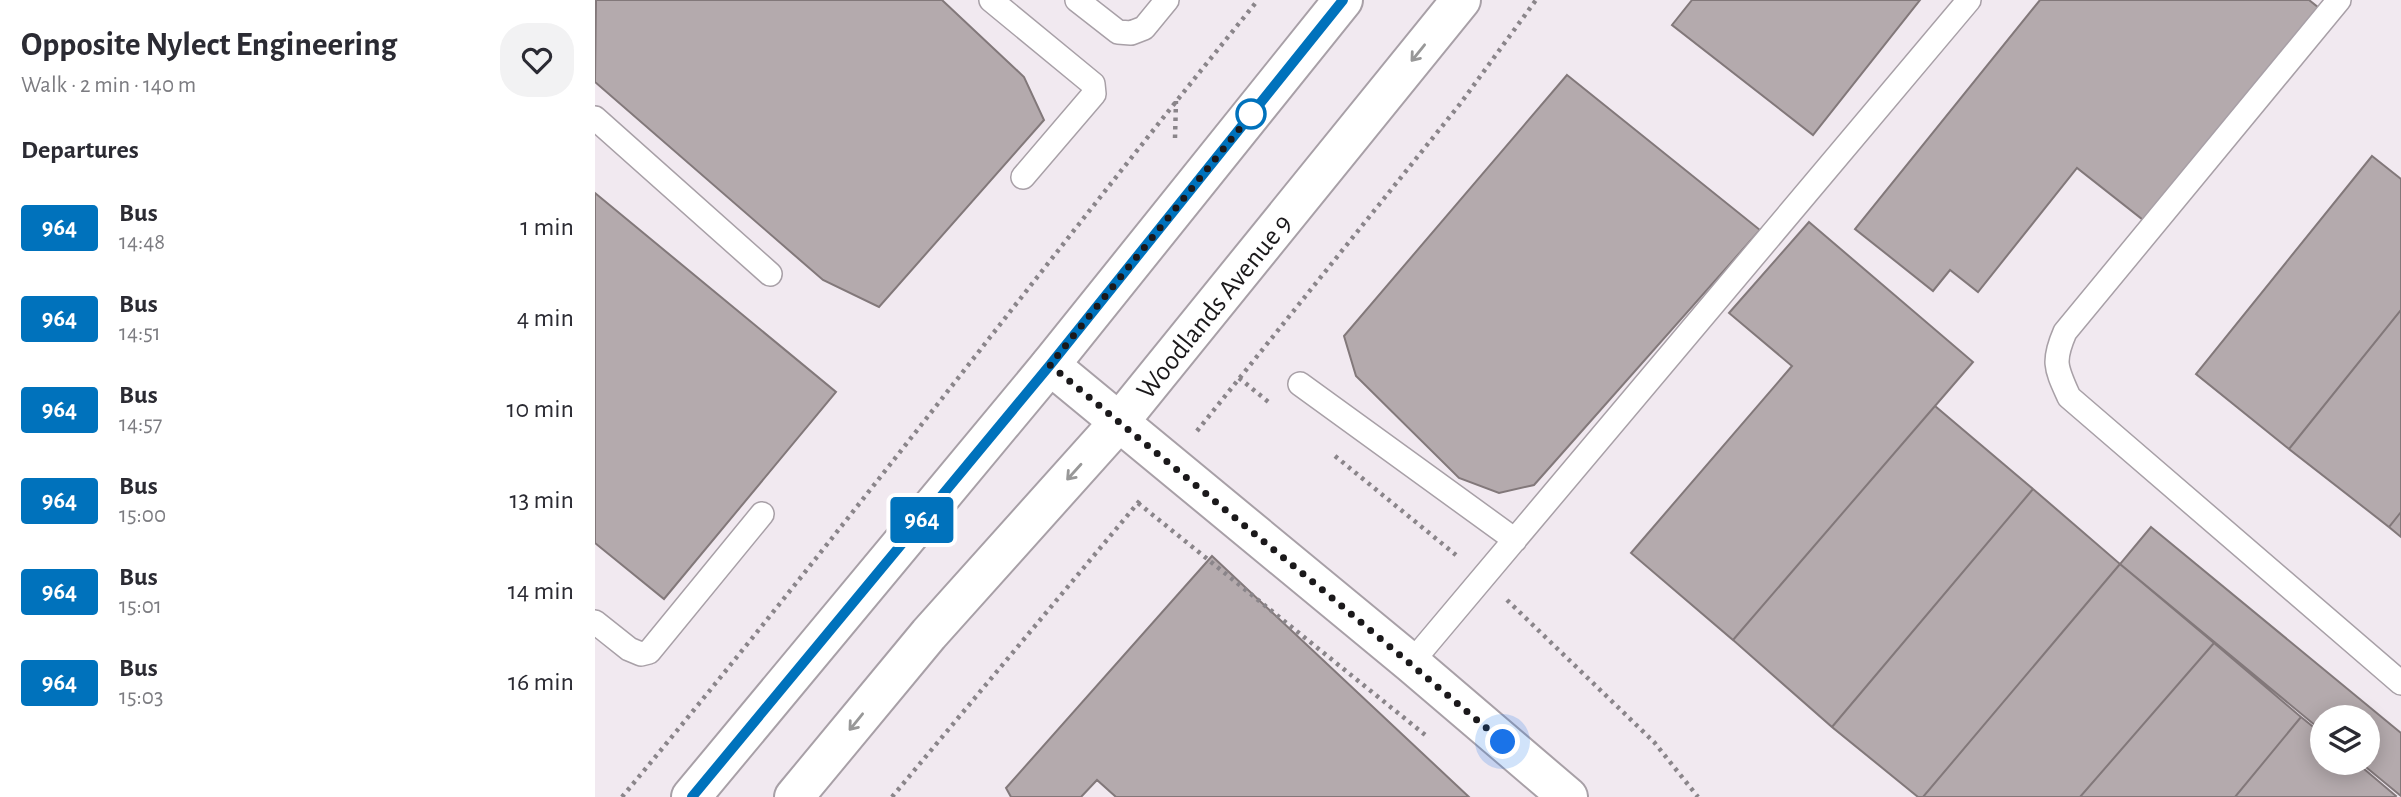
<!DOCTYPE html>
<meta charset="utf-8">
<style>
body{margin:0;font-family:"Alegreya Sans",sans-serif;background:#f2f2f3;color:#2b2b33;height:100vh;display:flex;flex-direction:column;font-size:26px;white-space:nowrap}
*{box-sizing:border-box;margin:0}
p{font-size:23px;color:#7c7c81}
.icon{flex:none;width:38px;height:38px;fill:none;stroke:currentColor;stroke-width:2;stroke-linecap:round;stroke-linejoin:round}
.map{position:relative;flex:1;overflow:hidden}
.sheet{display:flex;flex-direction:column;background:#fff;width:595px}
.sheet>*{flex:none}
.badge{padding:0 14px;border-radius:5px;font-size:24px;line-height:46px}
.fabs{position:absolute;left:1715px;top:705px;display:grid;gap:14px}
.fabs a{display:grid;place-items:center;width:70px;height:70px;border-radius:50%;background:#fff;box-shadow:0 4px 18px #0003;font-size:35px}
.you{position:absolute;width:35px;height:35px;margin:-18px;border:5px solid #fff;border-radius:50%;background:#1a73e8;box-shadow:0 0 0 10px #1a73e833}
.map>.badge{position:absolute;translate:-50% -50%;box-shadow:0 0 0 4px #fff}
h2{padding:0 21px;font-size:26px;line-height:63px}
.round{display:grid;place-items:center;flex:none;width:74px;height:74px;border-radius:28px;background:#f2f2f3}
.overview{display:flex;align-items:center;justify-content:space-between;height:119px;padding:0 21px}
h1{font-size:33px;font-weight:600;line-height:52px}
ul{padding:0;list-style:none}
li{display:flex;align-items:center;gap:21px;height:91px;padding:0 21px}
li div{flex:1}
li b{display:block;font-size:26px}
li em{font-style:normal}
li .badge{min-width:77px;font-weight:700;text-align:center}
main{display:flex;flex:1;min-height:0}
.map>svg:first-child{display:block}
</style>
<main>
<section class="sheet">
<div class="overview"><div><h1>Opposite Nylect Engineering</h1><p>Walk · 2 min · 140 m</p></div><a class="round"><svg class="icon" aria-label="heart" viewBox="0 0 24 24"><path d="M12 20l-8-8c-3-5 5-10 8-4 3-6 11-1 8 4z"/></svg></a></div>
<h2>Departures</h2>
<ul>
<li><span class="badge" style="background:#0072bc;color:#fff">964</span><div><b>Bus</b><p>14:48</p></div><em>1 min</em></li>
<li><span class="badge" style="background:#0072bc;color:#fff">964</span><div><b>Bus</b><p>14:51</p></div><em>4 min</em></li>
<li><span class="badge" style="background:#0072bc;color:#fff">964</span><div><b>Bus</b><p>14:57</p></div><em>10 min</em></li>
<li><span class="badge" style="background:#0072bc;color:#fff">964</span><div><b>Bus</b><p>15:00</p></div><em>13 min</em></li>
<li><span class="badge" style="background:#0072bc;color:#fff">964</span><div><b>Bus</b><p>15:01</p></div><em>14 min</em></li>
<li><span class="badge" style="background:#0072bc;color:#fff">964</span><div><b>Bus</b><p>15:03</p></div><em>16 min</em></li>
</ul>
</section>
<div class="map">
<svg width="1806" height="797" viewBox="0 0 1806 797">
<rect width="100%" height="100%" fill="#f1e9f0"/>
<path fill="#b4aaad" stroke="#82787a" stroke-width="2" d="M 1,0 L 347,0 L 429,77 L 449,120 L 284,307 L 228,280 L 0,82 Z
M 1097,0 L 1325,0 L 1218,135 L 1077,25 Z
M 1445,0 L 1714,0 L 1724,8 L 1552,223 L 1482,168 L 1383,292 L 1355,270 L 1338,291 L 1260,229 Z
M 972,75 L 1165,230 L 939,485 L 904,493 L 864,478 L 761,376 L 749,336 Z
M 1777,156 L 1806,179 L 1806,310 L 1694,449 L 1601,374 Z
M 0,193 L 241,392 L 69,599 L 0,543 Z
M 1214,222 L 1378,362 L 1138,640 L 1036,553 L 1197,366 L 1134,313 Z
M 1806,310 L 1806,512 L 1794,527 L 1694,449 Z
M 1340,406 L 1438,489 L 1237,727 L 1138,640 Z
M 1438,489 L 1525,564 L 1328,797 L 1323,797 L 1237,727 Z
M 1806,512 L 1806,537 L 1794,527 Z
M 1556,527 L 1806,733 L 1806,796 L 1766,763 L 1773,763 L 1773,718 L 1727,718 L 1727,731 L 1525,564 Z
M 617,556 L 874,797 L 521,797 L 502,780 L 486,797 L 416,797 L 411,788 Z
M 1525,564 L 1619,643 L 1485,797 L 1328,797 Z
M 1619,643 L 1706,717 L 1640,797 L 1485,797 Z
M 1706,717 L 1727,734 L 1727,763 L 1762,763 L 1801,796 L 1800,797 L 1640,797 Z"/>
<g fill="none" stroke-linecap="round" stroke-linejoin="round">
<defs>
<path id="service" d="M 396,0 L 498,84 L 499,94 L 428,177
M 482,0 L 523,32 L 536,33 L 549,28 L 572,0
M 1744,0 L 1470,332 C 1457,362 1461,368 1474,397 L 1806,683
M 0,118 L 175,274
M 705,384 L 920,540
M 0,622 L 34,649 L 46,654 L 54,652 L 167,514
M 816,663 L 1374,0"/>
<path id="minor" d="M 455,365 L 816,663 L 973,797"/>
<g id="secondary">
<path d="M 96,797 L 455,365 L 748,0"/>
<path id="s1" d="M 199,797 L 334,634 L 525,421 L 866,0"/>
</g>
</defs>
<use href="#service" stroke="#a8a0a7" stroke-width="26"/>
<use href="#minor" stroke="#a8a0a7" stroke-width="42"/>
<use href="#secondary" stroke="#a8a0a7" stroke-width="42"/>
<path stroke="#8a858a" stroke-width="4.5" stroke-dasharray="3.5 5" stroke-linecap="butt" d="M 580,138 L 581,101
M 644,378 L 676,404
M 602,431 L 865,104 L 941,0
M 740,456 L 861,555
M 543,503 L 834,738
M 912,600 L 1059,742 L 1103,797
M 27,797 C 245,536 448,264 663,0
M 297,797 L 547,498"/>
<use href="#service" stroke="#fff" stroke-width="23"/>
<use href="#minor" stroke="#fff" stroke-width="38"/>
<use href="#secondary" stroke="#fff" stroke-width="38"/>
</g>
<defs><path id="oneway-shaft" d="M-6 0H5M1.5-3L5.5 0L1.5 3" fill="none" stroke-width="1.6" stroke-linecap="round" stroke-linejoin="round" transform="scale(1.75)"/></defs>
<g stroke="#989898">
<use href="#oneway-shaft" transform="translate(823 53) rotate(129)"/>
<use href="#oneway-shaft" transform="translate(479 472) rotate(132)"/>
<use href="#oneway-shaft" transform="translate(261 722) rotate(129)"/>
</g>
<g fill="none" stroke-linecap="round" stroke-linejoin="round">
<defs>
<path id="line" d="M 97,797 L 455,365 L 748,0"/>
</defs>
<use href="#line" stroke="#fff" stroke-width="16"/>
<use href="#line" stroke="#0072bc" stroke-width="10"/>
<path stroke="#1b191b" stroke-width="7" stroke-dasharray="0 12.6" d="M 656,114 L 658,112 L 455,365 L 736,597 L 908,742"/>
</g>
<circle fill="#fff" stroke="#0072bc" stroke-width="3.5" cx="656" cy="114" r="14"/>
<g text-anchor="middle" stroke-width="5" stroke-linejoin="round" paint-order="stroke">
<g font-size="28" fill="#1b191b" stroke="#f1e9f0">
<text dy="10" stroke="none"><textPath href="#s1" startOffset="646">Woodlands Avenue 9</textPath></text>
</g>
</g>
</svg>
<div class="fabs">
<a><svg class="icon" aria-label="layers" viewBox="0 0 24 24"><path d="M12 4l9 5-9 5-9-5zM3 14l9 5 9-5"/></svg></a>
</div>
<div class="you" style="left:908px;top:742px"></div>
<b class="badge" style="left:327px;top:520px;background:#0072bc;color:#fff">964</b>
</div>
</main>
